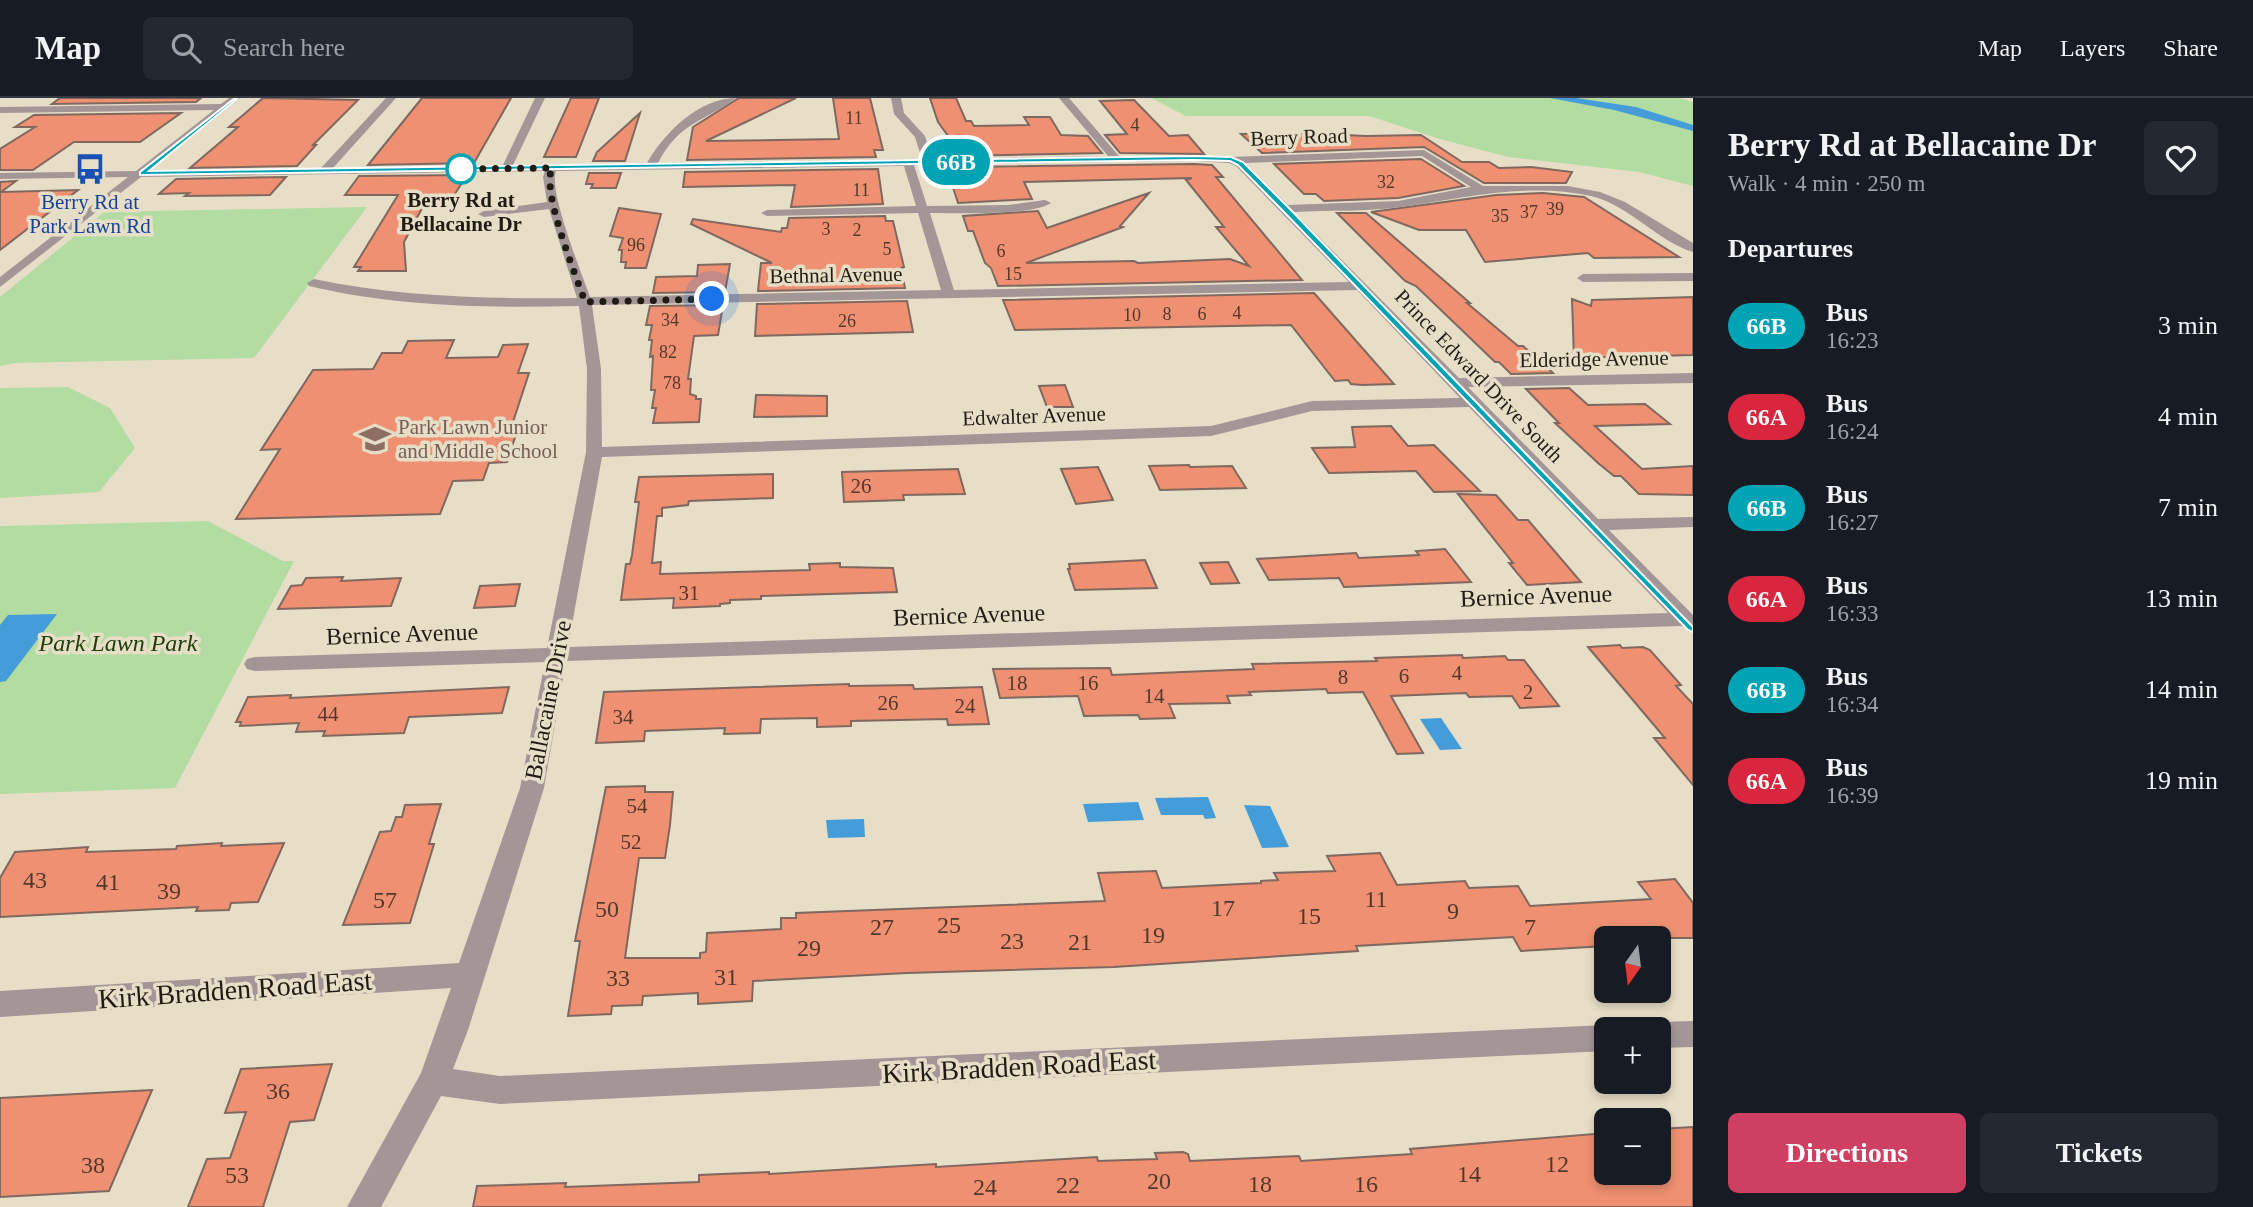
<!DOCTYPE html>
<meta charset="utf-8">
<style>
body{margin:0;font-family:Georgia,serif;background:#242831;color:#f1f3f6;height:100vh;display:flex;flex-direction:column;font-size:26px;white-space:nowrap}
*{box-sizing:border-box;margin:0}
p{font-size:23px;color:#9ea1a6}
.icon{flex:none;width:38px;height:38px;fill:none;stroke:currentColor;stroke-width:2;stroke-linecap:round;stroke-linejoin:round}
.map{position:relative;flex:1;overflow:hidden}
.sheet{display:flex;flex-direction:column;background:#171b24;width:560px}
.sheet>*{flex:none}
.badge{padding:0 14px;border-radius:23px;font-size:24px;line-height:46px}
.needle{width:46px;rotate:194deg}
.controls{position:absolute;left:1594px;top:828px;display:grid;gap:14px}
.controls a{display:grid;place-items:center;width:77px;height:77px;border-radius:10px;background:#171b24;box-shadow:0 4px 10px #0003;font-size:35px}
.you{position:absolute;width:35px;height:35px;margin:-18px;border:5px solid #fff;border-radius:50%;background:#1a73e8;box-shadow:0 0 0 10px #1a73e833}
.map>.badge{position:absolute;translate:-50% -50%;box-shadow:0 0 0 4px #fff}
h2{padding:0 35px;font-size:26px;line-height:63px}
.round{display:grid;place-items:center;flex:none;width:74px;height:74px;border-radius:10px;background:#242831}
.overview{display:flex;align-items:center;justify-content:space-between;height:119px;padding:0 35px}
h1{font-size:33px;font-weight:700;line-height:52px}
.primary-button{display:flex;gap:14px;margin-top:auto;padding:14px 35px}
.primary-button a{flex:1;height:80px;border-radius:10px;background:#cf3f61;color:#fff;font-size:28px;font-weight:700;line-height:80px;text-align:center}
.primary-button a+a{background:#242831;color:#f1f3f6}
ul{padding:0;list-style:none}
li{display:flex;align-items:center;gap:21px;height:91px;padding:0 35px}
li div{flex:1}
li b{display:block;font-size:26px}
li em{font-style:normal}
li .badge{min-width:77px;font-weight:700;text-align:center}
header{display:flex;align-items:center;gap:42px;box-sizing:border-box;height:98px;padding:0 35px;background:#171b24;border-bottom:2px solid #363941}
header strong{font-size:33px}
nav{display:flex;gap:38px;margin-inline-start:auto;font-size:24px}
.search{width:490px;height:63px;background:#242831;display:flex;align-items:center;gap:18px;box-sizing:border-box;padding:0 24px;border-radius:10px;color:#9ea1a6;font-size:26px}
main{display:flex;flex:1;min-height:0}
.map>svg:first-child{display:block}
</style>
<header>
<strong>Map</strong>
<div class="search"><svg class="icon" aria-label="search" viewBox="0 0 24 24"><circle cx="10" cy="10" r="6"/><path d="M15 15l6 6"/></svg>Search here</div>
<nav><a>Map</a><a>Layers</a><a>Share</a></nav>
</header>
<main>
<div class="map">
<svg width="1693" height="1109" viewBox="0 0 1693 1109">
<rect width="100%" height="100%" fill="#e7dec7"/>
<path fill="#b2dca1" d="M 1151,0 L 1680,0 L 1693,4 L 1693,88 L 1639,74 L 1508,59 L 1440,41 L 1369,18 L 1186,18 Z
M 367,109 L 254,260 L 15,265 L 0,268 L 0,199 L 104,114 Z
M 68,289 L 110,310 L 135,350 L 99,394 L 0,400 L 0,290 Z
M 208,423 L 283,463 L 294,463 L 175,690 L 0,696 L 0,428 Z"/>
<path fill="#449dd8" d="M 1550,0 L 1576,0 L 1636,9 L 1693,27 L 1693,33 L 1614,12 Z
M 57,516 L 6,583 L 0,584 L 0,527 L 8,517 Z
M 1441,620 L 1462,651 L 1440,652 L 1420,621 Z
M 1208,699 L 1216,720 L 1205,721 L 1203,717 L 1161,717 L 1155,700 Z
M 1138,704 L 1144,722 L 1088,724 L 1083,706 Z
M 1244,707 L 1270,708 L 1289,749 L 1262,750 Z
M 864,721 L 865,739 L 828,740 L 826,722 Z"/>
<path fill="#ee9071" stroke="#7f6860" stroke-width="2" d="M 60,0 L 201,0 L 196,4 L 52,6 Z
M 263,0 L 358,2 L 313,47 L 316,47 L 297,68 L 190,70 L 238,29 L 229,29 Z
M 422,0 L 511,0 L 474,65 L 368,67 Z
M 571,0 L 599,0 L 576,59 L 544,59 Z
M 739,0 L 796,0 L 706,43 L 839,41 L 833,0 L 870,0 L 883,52 L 874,52 L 876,59 L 687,62 L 693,29 Z
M 930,0 L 956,0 L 966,23 L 971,23 L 974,28 L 1029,27 L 1024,19 L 1050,19 L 1061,37 L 1088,38 L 1102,55 L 957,58 L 949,42 L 951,42 L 938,24 Z
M 1134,2 L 1169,38 L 1188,37 L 1204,56 L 1120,55 L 1105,37 L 1127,36 L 1100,3 Z
M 181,15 L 140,44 L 74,44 L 33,72 L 0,72 L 0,51 L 35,29 L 15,29 L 34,17 Z
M 640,15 L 625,63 L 593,63 L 597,54 Z
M 1304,35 L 1366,38 L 1421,37 L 1462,64 L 1489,64 L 1499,70 L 1531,69 L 1572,74 L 1566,85 L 1484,85 L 1424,49 L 1262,55 L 1241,36 Z
M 1421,61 L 1464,88 L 1398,100 L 1324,103 L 1316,96 L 1304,96 L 1274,66 Z
M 1194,66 L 1212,67 L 1223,79 L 1216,79 L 1302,182 L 998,188 L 991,170 L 985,165 L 973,133 L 968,133 L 963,118 L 1038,113 L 1047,130 L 1149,95 L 1120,128 L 1123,129 L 1026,165 L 1134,163 L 1138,165 L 1230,161 L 1249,168 L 1216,129 L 1224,129 L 1186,82 L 1192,80 L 1024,84 L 1032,101 L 958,105 L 948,74 L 965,73 L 963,69 Z
M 878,71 L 883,106 L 791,109 L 795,87 L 683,89 L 685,74 Z
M 589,75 L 621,75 L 616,90 L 591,90 L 593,86 L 586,86 Z
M 467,77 L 451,102 L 426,103 L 404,144 L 406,173 L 358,173 L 361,169 L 354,169 L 398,97 L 345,97 L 359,78 Z
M 286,79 L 270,97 L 185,98 L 189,95 L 159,96 L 176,81 Z
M 16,83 L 1,94 L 78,92 L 0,152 L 0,84 Z
M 1543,95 L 1584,99 L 1679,159 L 1594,160 L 1588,155 L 1485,164 L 1466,132 L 1419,132 L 1371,114 L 1496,97 Z
M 619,110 L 661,116 L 646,170 L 625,170 L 626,164 L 621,164 L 622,152 L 619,152 L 623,140 L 610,138 Z
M 1337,115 L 1366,115 L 1470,205 L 1467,205 L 1518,248 L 1523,248 L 1553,275 L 1511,276 L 1499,264 L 1495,264 L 1416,188 L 1405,183 Z
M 885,118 L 886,123 L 893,123 L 904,169 L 901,170 L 905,190 L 758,193 L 761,165 L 772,165 L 691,126 L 693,121 L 781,134 L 782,130 L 787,130 L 789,120 Z
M 730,166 L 725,194 L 653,195 L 656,179 L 697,178 L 698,167 Z
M 1314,195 L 1394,286 L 1362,287 L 1351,286 L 1348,282 L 1335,283 L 1291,227 L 1015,232 L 1003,202 Z
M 1693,199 L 1693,257 L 1574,260 L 1572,201 L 1591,208 L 1592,202 Z
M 907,203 L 913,234 L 755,238 L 757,206 Z
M 723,207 L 718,237 L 694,238 L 688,281 L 691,281 L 690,296 L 696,298 L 696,301 L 701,301 L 699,324 L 653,325 L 656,310 L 652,310 L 655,292 L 651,292 L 653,258 L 650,259 L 652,242 L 649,242 L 652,227 L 646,227 L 650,208 Z
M 454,242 L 446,260 L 498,259 L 503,247 L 528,246 L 518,275 L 529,275 L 513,324 L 520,324 L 507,364 L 489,365 L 483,382 L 453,383 L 440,416 L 236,421 L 280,351 L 261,352 L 313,272 L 373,271 L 382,255 L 402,255 L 408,243 Z
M 1065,287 L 1073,309 L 1047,309 L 1039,288 Z
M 1569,290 L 1588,307 L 1645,306 L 1670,326 L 1595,328 L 1642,371 L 1693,368 L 1693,397 L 1639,396 L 1621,378 L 1614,378 L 1598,365 L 1555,325 L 1559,325 L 1526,291 Z
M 756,297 L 827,298 L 827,318 L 754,319 Z
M 1391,328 L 1408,348 L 1434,347 L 1480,393 L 1434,394 L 1416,373 L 1329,375 L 1312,350 L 1355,349 L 1352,329 Z
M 1189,367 L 1190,369 L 1232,368 L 1246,390 L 1160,392 L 1149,368 Z
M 1098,369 L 1113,402 L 1076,406 L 1061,371 Z
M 958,371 L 965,396 L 903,397 L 904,402 L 844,404 L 842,374 Z
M 773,376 L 773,400 L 689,403 L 688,407 L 662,410 L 662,418 L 657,418 L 652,465 L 661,464 L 660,476 L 810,472 L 809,466 L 840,465 L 840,469 L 893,470 L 897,494 L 761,498 L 761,501 L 730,502 L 730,505 L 720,506 L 720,508 L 673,510 L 674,500 L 621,502 L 626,466 L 630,466 L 632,457 L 639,404 L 635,404 L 639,379 Z
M 1458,396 L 1496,397 L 1518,422 L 1528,422 L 1581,484 L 1527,487 L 1509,465 L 1513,465 Z
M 1445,451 L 1471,484 L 1344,489 L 1339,480 L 1269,482 L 1257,461 L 1356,455 L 1359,460 L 1419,457 L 1416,453 Z
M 1145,462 L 1157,490 L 1075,492 L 1068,471 L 1070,471 L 1069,466 Z
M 1228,464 L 1239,485 L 1211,486 L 1200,465 Z
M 343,479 L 341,483 L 401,480 L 391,508 L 278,511 L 291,488 L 302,487 L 306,480 Z
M 520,486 L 515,508 L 474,510 L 480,488 Z
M 1620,547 L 1622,550 L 1643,549 L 1650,552 L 1681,587 L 1676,588 L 1693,606 L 1693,687 L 1654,640 L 1665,640 L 1588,549 Z
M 1462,557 L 1463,560 L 1505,558 L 1508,562 L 1524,562 L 1559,608 L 1520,610 L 1512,598 L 1469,599 L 1466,595 L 1391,598 L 1423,655 L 1397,656 L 1363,594 L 1328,595 L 1326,591 L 1249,594 L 1251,597 L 1227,598 L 1230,605 L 1169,606 L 1175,620 L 1140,621 L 1138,617 L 1084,618 L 1078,598 L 1000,600 L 993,571 L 1110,570 L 1112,577 L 1254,571 L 1252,566 L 1377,563 L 1375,560 Z
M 849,586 L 849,588 L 913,587 L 914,591 L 982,589 L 989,626 L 948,627 L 947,621 L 851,623 L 851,628 L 817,629 L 817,620 L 761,621 L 760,635 L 724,636 L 725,630 L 645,633 L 644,643 L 596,645 L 604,594 Z
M 509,589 L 502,615 L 409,619 L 404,635 L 323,638 L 325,633 L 296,634 L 299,625 L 240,628 L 241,624 L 236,624 L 248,599 L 291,597 L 290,600 Z
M 645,688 L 645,694 L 673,694 L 670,727 L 665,760 L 639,760 L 625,860 L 700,860 L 700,855 L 706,854 L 707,835 L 781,831 L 781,820 L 796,820 L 796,815 L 1105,803 L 1098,775 L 1156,773 L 1162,790 L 1261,785 L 1261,783 L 1278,782 L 1274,775 L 1335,773 L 1327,758 L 1380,755 L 1397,787 L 1465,783 L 1469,790 L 1518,788 L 1530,808 L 1651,801 L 1638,784 L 1675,781 L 1693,805 L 1693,840 L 1606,840 L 1606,848 L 1521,853 L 1513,839 L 1356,848 L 1358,853 L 1114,869 L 907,875 L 753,883 L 752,903 L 698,906 L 698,895 L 643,898 L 642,907 L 612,908 L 611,916 L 568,918 L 580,843 L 575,843 L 606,689 Z
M 441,706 L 429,746 L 434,746 L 410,825 L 343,827 L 380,734 L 391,733 L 396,719 L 402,719 L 405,707 Z
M 222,745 L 221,748 L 284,745 L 258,804 L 231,805 L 229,812 L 196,813 L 198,809 L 0,819 L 0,780 L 15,754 L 88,749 L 86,754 L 176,751 L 177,748 Z
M 332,966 L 314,1022 L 290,1024 L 263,1109 L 188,1109 L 207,1061 L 230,1060 L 246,1014 L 225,1015 L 241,971 Z
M 152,992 L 109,1093 L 0,1099 L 0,1000 Z
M 1693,1029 L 1693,1109 L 473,1109 L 477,1088 L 566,1085 L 565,1089 L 699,1084 L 699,1077 L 769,1074 L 769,1076 L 936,1066 L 936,1069 L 1097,1059 L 1098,1063 L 1157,1061 L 1155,1055 L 1183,1054 L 1188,1056 L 1190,1063 L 1299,1058 L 1301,1063 L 1412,1056 L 1410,1051 L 1606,1035 L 1606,1074 L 1659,1074 L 1659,1031 Z"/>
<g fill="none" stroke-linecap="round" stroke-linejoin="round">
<path fill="#a29697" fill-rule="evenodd" d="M 229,0 L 240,0 L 149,73 L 321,70 L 386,0 L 396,0 L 333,70 L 503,67 L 535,0 L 545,0 L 513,67 L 647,65 C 664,35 699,0 736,0 C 704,24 679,24 658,65 L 922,61 L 915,39 L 894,16 L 891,0 L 901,0 L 904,15 L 925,38 L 932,61 L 1108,58 L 1059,0 L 1069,0 L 1119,58 L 1231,59 L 1424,52 L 1483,88 L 1568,88 L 1600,94 L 1625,104 L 1693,145 L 1693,154 C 1657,143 1629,107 1591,98 C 1528,84 1463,100 1401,109 C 1366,114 1329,112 1294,114 L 1459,280 L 1693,275 L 1693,285 L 1468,289 L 1598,421 L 1693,419 L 1693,429 L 1609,432 L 1693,517 L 1693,530 L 1680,528 L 566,563 L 544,690 L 468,932 L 453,971 L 500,978 L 1606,927 L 1617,931 L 1606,931 L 1606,953 L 500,1006 L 441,998 L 381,1109 L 347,1109 L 421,975 L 451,890 L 0,919 L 0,893 L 459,865 L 520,690 L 545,564 L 255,573 L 247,571 L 244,566 L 247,561 L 255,559 L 547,550 L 586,354 L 587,271 L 579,208 C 490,210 396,209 309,188 L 307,185 L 314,181 C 400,199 489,201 577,200 L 549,111 L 484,119 L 478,116 L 484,113 L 547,104 L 543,79 L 545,73 L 141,79 L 0,189 L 0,179 L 128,79 L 0,81 L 0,75 L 136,73 L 214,12 L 0,15 L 0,9 L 221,6 ZM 1422,58 L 1471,89 L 1398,103 L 1288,107 L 1245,65 ZM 1194,63 L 1229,65 L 1236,68 L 1349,184 L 954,192 L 930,115 C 955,115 1033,118 1051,105 L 1045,102 L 1008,107 L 927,108 L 914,67 ZM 904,68 L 916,108 L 767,112 L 761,115 L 767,118 L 918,115 L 941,192 L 590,199 C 582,176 548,92 556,73 ZM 1357,192 L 1460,300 L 1312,303 L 1211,328 L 602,349 L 601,271 L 592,207 ZM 1469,309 L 1668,515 L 568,549 L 602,359 L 1211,338 L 1312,313 Z
M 1693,175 L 1693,183 L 1583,184 L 1577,180 L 1583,176 Z
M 1693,923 L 1693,949 L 1659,950 L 1659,931 L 1647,931 L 1659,924 Z"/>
</g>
<path fill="#00a3b4" stroke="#fff" stroke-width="2" d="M 235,0 L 237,1 L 149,73 L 1194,58 L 1231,59 L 1243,64 L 1288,109 L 1693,529 L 1693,534 L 1688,532 L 1282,112 L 1238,67 L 1230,63 L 1194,62 L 140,77 L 140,74 Z"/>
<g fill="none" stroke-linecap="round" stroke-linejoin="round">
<path stroke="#201c14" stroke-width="7" stroke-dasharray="0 12.6" d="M 461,71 L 453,71 L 552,70 C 541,93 576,177 585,204 L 712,201"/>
</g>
<defs>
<symbol id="bus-bare" viewBox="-9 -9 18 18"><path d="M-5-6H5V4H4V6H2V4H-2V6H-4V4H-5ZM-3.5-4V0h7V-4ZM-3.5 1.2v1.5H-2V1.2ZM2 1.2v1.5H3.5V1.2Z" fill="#1a4fb4" stroke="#e7dec7" stroke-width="2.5" paint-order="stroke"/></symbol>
<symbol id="school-bare" viewBox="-9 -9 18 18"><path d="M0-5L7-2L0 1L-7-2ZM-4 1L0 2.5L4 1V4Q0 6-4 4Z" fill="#8d6e63" stroke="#e7dec7" stroke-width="2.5" paint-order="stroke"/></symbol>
</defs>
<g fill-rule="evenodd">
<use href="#bus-bare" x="68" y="49" width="44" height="44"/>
<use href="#school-bare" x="353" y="319" width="44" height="44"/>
</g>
<circle fill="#fff" stroke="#00a3b4" stroke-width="3.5" cx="461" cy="71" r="14"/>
<g text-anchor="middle" stroke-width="7" stroke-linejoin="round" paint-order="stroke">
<g font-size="18" fill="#54392b">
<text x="854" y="26">11</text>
<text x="1135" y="33">4</text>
<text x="1386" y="90">32</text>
<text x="861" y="98">11</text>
<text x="1555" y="117">39</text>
<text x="1529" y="120">37</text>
<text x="1500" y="124">35</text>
<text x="826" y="137">3</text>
<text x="857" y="138">2</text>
<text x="636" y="153">96</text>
<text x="887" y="157">5</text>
<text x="1001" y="159">6</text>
<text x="1013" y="182">15</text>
<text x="1237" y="221">4</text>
<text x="1167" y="222">8</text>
<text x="1202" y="222">6</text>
<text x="1132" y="223">10</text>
<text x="670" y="228">34</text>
<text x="847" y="229">26</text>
<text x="668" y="260">82</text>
<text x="672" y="291">78</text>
</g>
<g font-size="21" fill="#201c14" stroke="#e7dec7">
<text transform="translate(1299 39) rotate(-2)" y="7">Berry Road</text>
<text transform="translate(836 177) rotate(-1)" y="7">Bethnal Avenue</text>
<text transform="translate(1594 261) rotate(-1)" y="7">Elderidge Avenue</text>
<text transform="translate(1479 278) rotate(46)" y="7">Prince Edward Drive South</text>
<text transform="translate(1034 318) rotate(-2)" y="7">Edwalter Avenue</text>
</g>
<g font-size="21" font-weight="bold" fill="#201c14" stroke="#e7dec7">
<text x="461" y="109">Berry Rd at<tspan x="461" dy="24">Bellacaine Dr</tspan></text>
</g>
<g font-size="21" fill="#164399" stroke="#e7dec7">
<text x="90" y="111">Berry Rd at<tspan x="90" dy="24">Park Lawn Rd</tspan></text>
</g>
<g font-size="21" fill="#785e54" stroke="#e7dec7" text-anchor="start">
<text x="398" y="336">Park Lawn Junior<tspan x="398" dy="24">and Middle School</tspan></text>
</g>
<g font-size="21" fill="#54392b">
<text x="861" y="395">26</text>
<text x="689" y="502">31</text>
<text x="1457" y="582">4</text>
<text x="1404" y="585">6</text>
<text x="1343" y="586">8</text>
<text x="1017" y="592">18</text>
<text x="1088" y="592">16</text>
<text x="1528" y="601">2</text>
<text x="1154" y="605">14</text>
<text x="888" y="612">26</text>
<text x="965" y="615">24</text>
<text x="328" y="623">44</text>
<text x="623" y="626">34</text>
<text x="637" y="715">54</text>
<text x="631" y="751">52</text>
</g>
<g font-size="24" fill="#201c14" stroke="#e7dec7">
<text transform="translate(1536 498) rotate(-2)" y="8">Bernice Avenue</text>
<text transform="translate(969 517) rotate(-2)" y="8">Bernice Avenue</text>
<text transform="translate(402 536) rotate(-2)" y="8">Bernice Avenue</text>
<text transform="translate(548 602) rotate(-79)" y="8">Ballacaine Drive</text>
</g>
<g font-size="24" font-style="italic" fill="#1e4109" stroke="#e7dec7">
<text x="118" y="553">Park Lawn Park</text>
</g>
<g font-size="24" fill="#54392b">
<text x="35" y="790">43</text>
<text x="108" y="792">41</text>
<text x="169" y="801">39</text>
<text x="1376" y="809">11</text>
<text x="385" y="810">57</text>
<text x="1223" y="818">17</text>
<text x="607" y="819">50</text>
<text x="1453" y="821">9</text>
<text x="1309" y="826">15</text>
<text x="949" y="835">25</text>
<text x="882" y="837">27</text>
<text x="1530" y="837">7</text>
<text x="1153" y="845">19</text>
<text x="1012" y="851">23</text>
<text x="1080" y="852">21</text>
<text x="809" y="858">29</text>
<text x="726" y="887">31</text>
<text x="618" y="888">33</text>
<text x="278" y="1001">36</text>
<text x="1557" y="1074">12</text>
<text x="93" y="1075">38</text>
<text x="1469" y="1084">14</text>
<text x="237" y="1085">53</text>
<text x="1159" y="1091">20</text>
<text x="1260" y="1094">18</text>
<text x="1366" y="1094">16</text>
<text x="1068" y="1095">22</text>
<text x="985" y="1097">24</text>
</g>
<g font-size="28" fill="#201c14" stroke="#e7dec7">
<text transform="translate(235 891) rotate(-4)" y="10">Kirk Bradden Road East</text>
<text transform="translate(1019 968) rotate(-3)" y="10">Kirk Bradden Road East</text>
</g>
</g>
</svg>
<div class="controls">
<a><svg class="needle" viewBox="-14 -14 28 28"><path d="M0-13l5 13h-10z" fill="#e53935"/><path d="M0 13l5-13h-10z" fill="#9ea1a6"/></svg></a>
<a>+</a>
<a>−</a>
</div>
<div class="you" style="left:712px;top:201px"></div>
<b class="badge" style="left:956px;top:64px;background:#00a3b4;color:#fff">66B</b>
</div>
<section class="sheet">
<div class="overview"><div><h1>Berry Rd at Bellacaine Dr</h1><p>Walk · 4 min · 250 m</p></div><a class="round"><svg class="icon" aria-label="heart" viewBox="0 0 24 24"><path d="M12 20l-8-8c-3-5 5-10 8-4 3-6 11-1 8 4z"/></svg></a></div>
<h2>Departures</h2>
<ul>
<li><span class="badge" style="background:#00a3b4;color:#fff">66B</span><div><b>Bus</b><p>16:23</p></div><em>3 min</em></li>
<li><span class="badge" style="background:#d7263d;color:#fff">66A</span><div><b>Bus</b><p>16:24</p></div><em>4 min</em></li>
<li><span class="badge" style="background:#00a3b4;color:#fff">66B</span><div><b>Bus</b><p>16:27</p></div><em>7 min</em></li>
<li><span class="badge" style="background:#d7263d;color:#fff">66A</span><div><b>Bus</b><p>16:33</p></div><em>13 min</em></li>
<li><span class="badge" style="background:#00a3b4;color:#fff">66B</span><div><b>Bus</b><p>16:34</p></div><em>14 min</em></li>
<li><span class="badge" style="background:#d7263d;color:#fff">66A</span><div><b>Bus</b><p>16:39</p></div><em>19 min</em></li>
</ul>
<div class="primary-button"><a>Directions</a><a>Tickets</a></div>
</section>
</main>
